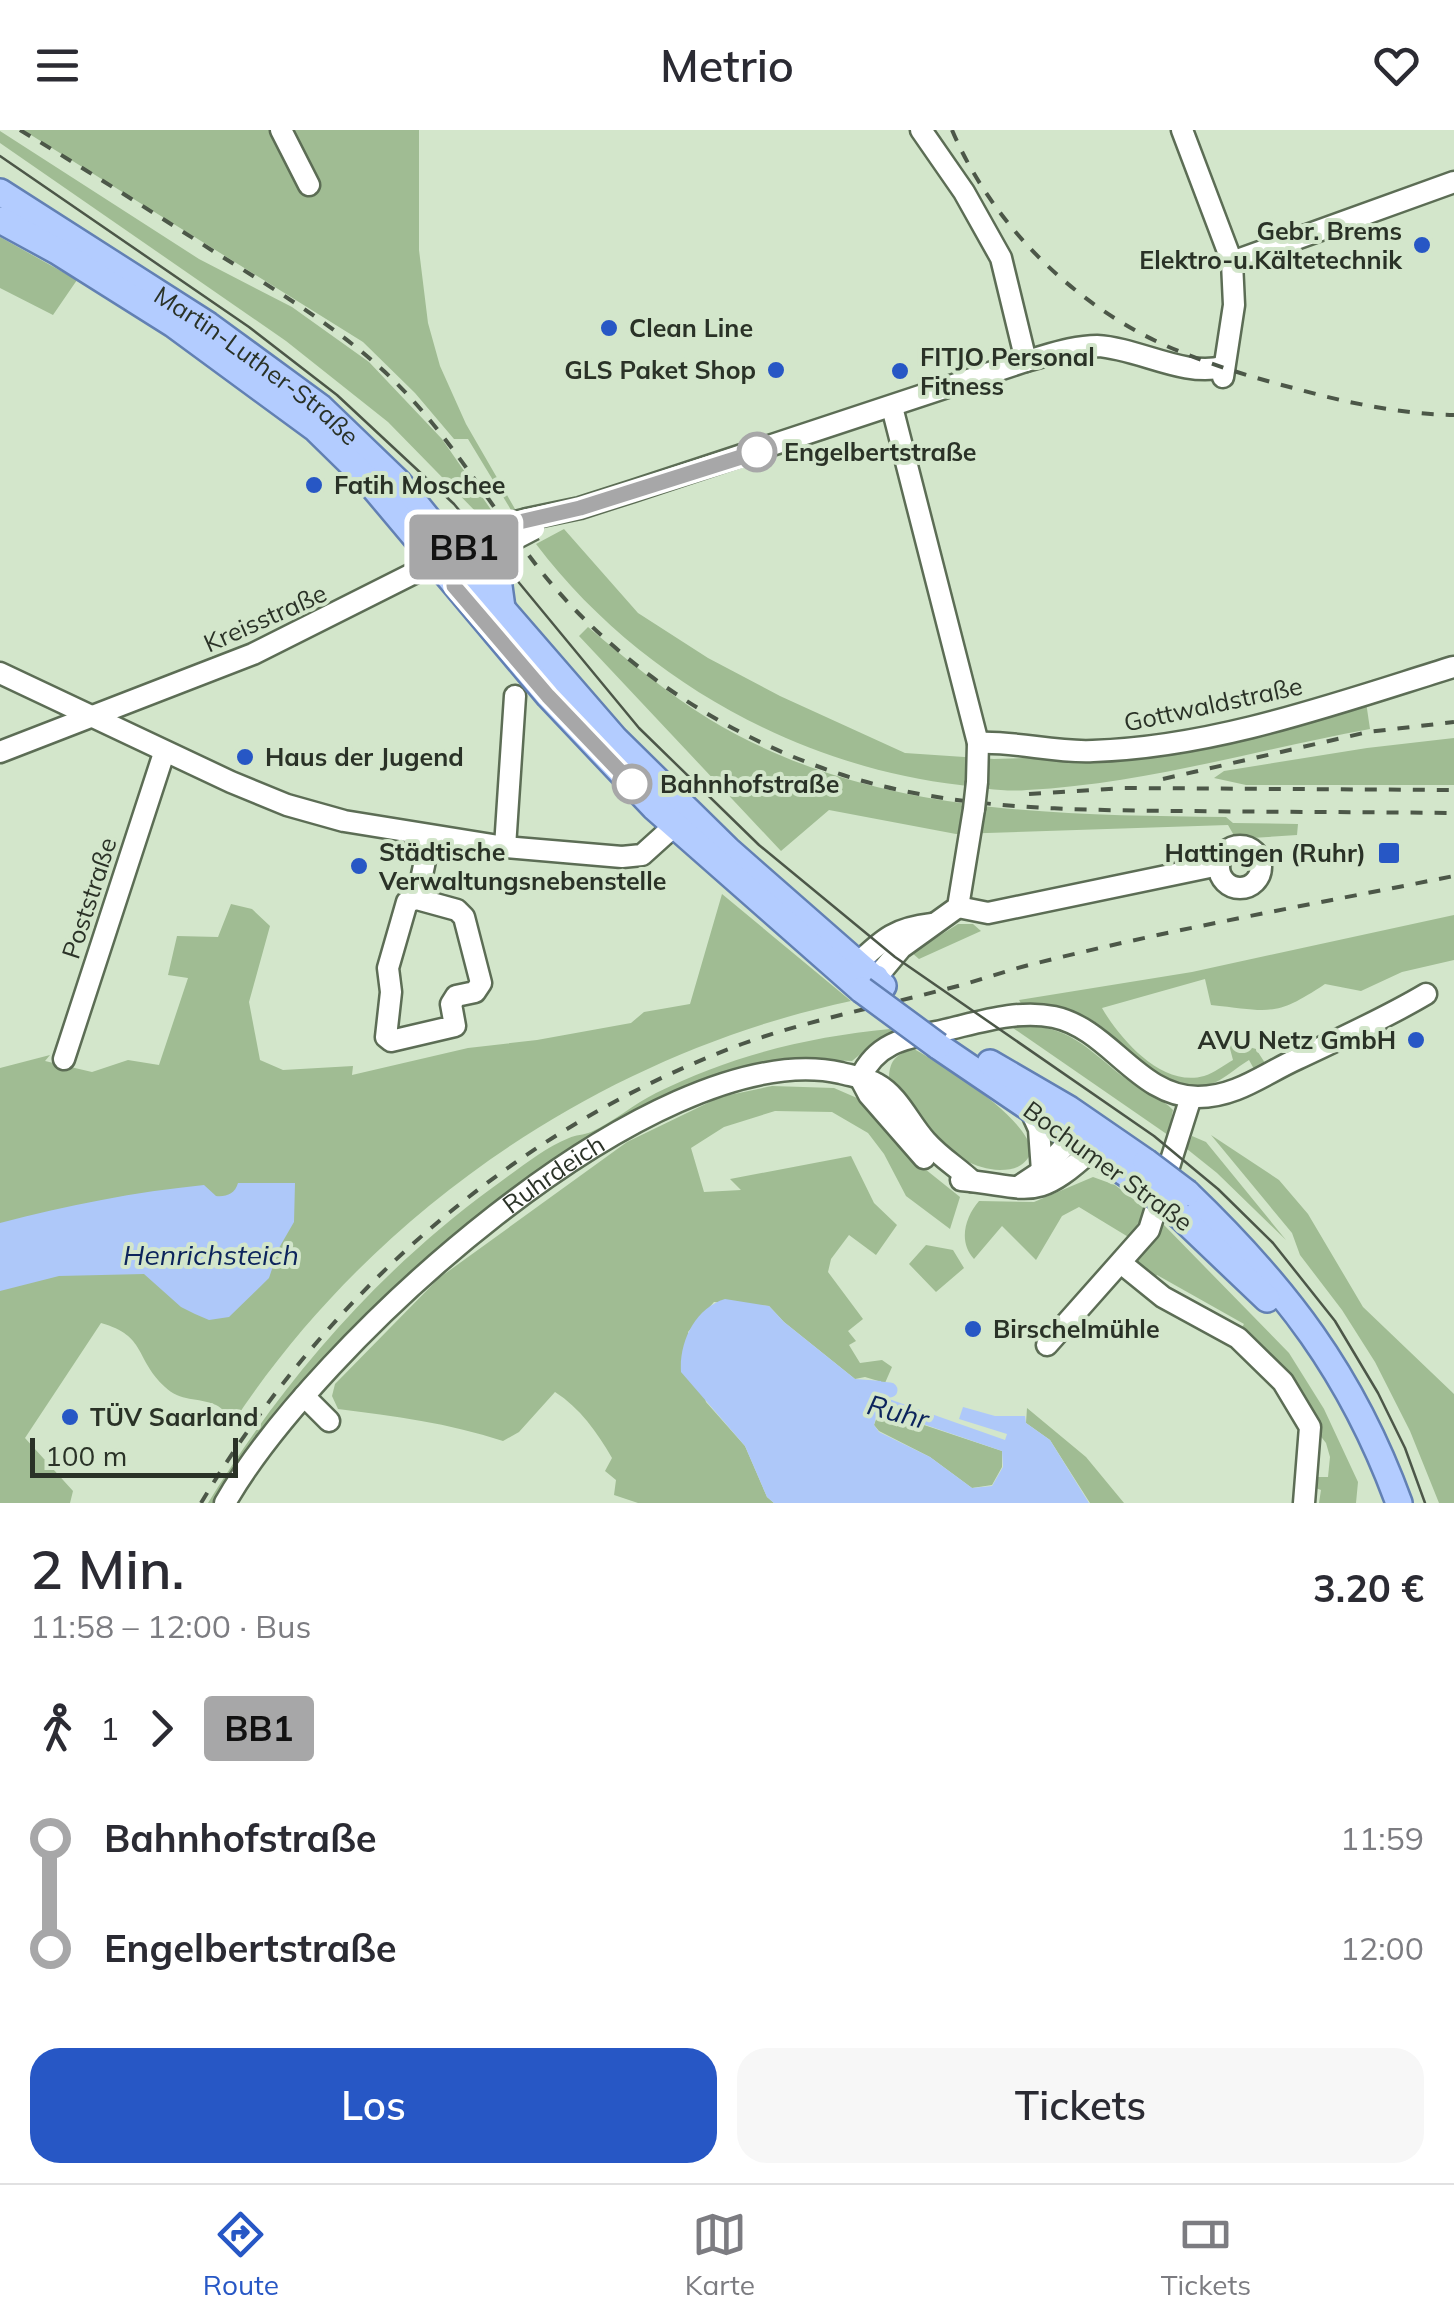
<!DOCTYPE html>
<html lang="de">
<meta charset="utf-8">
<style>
body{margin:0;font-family:Mulish,sans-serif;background:#f7f7f7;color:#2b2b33;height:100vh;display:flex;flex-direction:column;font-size:38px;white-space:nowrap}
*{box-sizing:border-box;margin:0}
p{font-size:32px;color:#7c7c81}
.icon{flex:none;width:55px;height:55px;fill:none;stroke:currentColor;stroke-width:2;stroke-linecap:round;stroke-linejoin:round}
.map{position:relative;height:1373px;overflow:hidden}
.drawer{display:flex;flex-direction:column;background:#fff;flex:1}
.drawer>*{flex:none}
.badge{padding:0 20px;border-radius:8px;font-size:35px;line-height:65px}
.scale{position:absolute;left:30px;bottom:25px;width:208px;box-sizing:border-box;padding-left:10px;border:5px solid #2a3227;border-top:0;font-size:28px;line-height:35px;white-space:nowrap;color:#2a3227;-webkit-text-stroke:8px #d3e6cb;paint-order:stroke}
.map>.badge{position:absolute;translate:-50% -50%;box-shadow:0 0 0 5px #fff}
.legs{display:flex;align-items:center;gap:15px;height:110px;padding:0 30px;font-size:32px}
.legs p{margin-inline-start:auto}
.head{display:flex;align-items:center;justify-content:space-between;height:170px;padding:0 30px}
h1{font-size:55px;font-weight:600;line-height:75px}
.primary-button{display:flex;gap:20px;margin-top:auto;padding:20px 30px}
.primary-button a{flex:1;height:115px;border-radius:30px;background:#2757c5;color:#fff;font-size:40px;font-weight:600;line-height:115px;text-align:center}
.primary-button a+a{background:#f7f7f7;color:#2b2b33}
ul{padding:0 30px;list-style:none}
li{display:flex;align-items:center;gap:35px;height:110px;font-size:38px}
li i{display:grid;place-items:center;width:15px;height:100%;margin:0 12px;background:currentColor}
li i::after{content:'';width:25px;height:25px;margin:-12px;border:8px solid;border-radius:50%;background:#fff}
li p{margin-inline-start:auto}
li:first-child i{background:linear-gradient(#0000 50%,currentColor 0)}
li:last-child i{background:linear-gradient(currentColor 50%,#0000 0)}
header{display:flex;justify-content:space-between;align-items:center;height:130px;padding:0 30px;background:#fff;font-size:45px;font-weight:600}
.menu{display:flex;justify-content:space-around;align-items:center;height:140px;border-top:2px solid #e1e1e2;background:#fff;font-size:28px;color:#7c7c81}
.menu a{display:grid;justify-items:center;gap:5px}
.menu .current{color:#2757c5}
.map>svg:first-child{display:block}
</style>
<header><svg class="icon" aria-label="menu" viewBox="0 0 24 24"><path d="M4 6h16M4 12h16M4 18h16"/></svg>Metrio<svg class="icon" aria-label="heart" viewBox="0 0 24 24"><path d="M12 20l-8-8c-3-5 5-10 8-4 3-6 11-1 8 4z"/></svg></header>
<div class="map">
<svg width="1454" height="1373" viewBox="0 0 1454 1373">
<rect width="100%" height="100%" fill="#d3e6cb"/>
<path fill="#a0bc93" d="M 23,0 L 419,0 L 419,120 L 428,193 L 440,236 L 466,294 L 515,379 L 511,380 L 468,309 L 454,309 L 415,263 L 363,212 Z
M 0,1 L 199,129 L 292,177 L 369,232 L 442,309 L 494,384 L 481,387 L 388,292 L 286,211 L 0,13 Z
M 0,107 L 77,150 L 53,185 L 0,158 Z
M 564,399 L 638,483 L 708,528 L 780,566 L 905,623 L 994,629 L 1053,627 L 1366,572 L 1370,599 C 1256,620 1144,654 1027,660 C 1005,662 982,658 960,655 C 795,636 636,546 536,414 Z
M 588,497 C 627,530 666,562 709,589 C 866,684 1049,685 1226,687 L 1233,693 L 1298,694 L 1297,705 L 1236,709 L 1228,695 L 956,704 L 829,680 L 781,721 L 579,506 Z
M 1454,608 L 1454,655 L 1246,655 L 1214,648 L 1224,641 L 1367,618 Z
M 722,764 L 851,871 C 603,924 374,1079 234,1291 C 229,1286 222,1278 216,1275 C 198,1267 180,1272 165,1257 C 134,1228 147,1206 101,1193 L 25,1308 L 73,1361 L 70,1373 L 0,1373 L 0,938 L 50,925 L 45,931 L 92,942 L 128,930 L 159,935 L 188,848 L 168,845 L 177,806 L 218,807 L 231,774 L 252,779 L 270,796 L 249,872 L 260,930 L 283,940 L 353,936 L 352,945 L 468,918 L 537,910 L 631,893 L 644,882 L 690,874 Z
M 1454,785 L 1454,830 L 1402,842 L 1361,861 L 1325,854 C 1274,888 1270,881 1211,875 L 1205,849 L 1102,878 C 1120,909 1162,958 1204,946 C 1214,943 1224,935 1233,930 L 1228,911 L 1256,919 L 1265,933 L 1254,939 L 1249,930 C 1237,937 1222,951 1209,955 C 1163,967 1129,915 1097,893 C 1074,878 1050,876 1023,877 L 1019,870 L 1192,842 Z
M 958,794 L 973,794 L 981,801 L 919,829 L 912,823 Z
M 1035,896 C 1079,901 1098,930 1132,953 C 1145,963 1162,968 1173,980 L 1168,1005 L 1013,898 Z
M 890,899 L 895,903 L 880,908 L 852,931 L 807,929 L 752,937 L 693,957 L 597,1003 L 452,1112 L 217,1373 L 208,1373 C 283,1251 376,1143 492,1058 C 516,1041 542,1019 569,1008 C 575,1005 584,1005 591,1002 C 613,992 634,974 656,963 C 730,926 807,907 890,899 Z
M 914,919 C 946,937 1026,986 1032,1022 C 1024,1036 1016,1040 1000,1040 C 950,1038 912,986 889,947 C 890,929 897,924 914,919 Z
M 772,956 L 834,958 L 857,968 L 882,991 L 910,1027 L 960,1067 L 950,1099 L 906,1066 L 884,1024 L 868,1003 L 832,982 L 775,981 L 724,997 L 691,1018 L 704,1062 L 741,1060 L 730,1049 L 851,1026 L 874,1073 L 897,1095 L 876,1125 L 849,1105 L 831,1129 L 828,1142 L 863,1189 L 848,1201 L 856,1211 L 849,1215 L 860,1233 L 882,1230 L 892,1237 L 885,1253 L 865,1247 L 855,1249 L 784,1192 L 769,1176 L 714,1172 L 688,1202 L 706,1272 L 745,1316 L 767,1367 L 774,1373 L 638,1373 L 614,1365 L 616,1350 L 605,1341 L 612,1328 C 597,1302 580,1278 555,1262 L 519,1302 L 503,1311 C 448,1293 395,1286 338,1279 L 332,1266 L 335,1254 L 439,1148 L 627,1012 L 720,967 Z
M 1211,1005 L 1279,1050 L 1308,1084 L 1363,1177 L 1454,1264 L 1454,1373 L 1439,1373 L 1410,1301 L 1375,1232 L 1342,1180 L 1300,1125 L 1292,1103 Z
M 1192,1006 L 1206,1012 L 1286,1110 L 1217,1043 L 1187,1019 Z
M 1093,1047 L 1115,1055 L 1146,1079 L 1130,1108 L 1079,1077 L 1062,1086 L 1036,1130 L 1002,1096 L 974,1129 C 958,1112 965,1087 979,1071 L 1034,1072 Z
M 1163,1094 L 1289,1223 L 1324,1279 L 1358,1352 L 1356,1373 L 1319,1373 L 1321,1360 L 1310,1356 L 1311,1347 L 1328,1347 L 1330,1327 L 1326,1313 L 1239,1203 L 1244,1194 L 1157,1145 L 1151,1153 L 1134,1136 Z
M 926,1115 L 953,1120 L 964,1138 L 936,1162 L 909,1134 Z
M 1027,1278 L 1086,1327 L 1124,1373 L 1090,1373 L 1050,1310 L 1026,1293 Z
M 885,1282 L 1002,1321 L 1002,1337 L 992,1355 L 972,1358 L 930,1327 L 879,1301 L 874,1295 L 878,1284 Z"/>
<path fill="#aec8f9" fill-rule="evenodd" d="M 238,1053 L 295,1053 L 294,1092 L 279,1118 L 269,1148 L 229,1187 L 209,1190 L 195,1184 L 181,1177 L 144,1144 L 59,1146 L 0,1161 L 0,1093 C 68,1075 135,1062 204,1055 L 216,1066 C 226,1067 235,1064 238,1053 Z
M 725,1169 L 769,1176 L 784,1192 L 855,1249 L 881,1251 L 882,1263 L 889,1269 L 1005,1310 L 1007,1304 L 959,1289 L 963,1277 L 995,1286 L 1025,1286 L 1026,1293 L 1050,1310 L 1089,1373 L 774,1373 L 767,1367 L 745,1316 L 681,1242 C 679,1212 695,1178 725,1169 ZM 885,1281 L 1002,1321 L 1003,1337 L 992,1356 L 972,1358 L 930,1327 L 879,1302 L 874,1295 L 877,1283 Z"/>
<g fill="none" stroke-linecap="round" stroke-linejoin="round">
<path stroke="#aec8f9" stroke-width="15" d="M 864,1261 L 869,1258 L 890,1260"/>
<defs>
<g id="minor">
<path d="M 281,0 L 309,55"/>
<path d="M 921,0 L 964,62 L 1001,128 L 1026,231"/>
<path d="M 1182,0 L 1232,132 L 1234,175 L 1223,247"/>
<path d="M 1232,132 L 1454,52"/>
<path d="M 892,277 L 978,613 L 977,652"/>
<path d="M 527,389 L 580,378 L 633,361 L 1026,231 C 1049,225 1073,216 1097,216 C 1138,218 1183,247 1223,237"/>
<path d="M 454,423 L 474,426 L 507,413"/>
<path d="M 0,543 L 231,652 L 287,675 L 344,691 L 505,717 L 622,727 L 642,725 L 673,697"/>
<path d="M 978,613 C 1017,611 1054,623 1093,621 C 1216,617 1337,573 1453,537"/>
<path d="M 0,622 L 253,524 L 454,423 L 492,398"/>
<circle cx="1240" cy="737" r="21"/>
<path d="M 505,717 L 515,566"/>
<path d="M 417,769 L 457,780 L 464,787 L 481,853 L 475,862 L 456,866 L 451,874 L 455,896 L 391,911 L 386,907 L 391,862 L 388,838 L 407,772 L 417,769 L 430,707"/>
<path d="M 958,777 L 988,783 L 1219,735"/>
<path d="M 858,833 C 884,808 896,798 932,794"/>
<path d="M 876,848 L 901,818 L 958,777 L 974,679"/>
<path d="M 64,929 L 164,623"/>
<path d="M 860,948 C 877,912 906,908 941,901 C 977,893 1017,879 1054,887 C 1110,899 1138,967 1198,967 C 1236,967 1264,944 1297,929 C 1341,908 1384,889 1426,864"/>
<path d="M 860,948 L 869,965 L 924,1028"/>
<path d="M 1030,979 L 1039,999 L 1042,1041"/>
<path d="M 961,1050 C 1031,1057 1034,1073 1092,1020"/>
<path d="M 1018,1057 L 1042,1041 L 1073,1007"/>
<path d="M 1121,1133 L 1163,1167 L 1238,1208 L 1283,1252 L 1310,1297 L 1304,1373"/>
<path d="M 1047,1215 L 1149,1100 L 1191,967"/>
<path d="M 304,1266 L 329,1291"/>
<path id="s1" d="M 225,1373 C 311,1221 654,902 841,943 C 852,946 867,948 877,954 C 899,966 910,994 926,1011 C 940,1027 957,1037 972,1051"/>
</g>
<g id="major">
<path id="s2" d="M 0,62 L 208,195 L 320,277 L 398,352 L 484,458 L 615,609 L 728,720 L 883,856"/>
<path d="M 0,90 L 57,121 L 173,194 L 316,299 L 365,347 L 549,566 L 654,677 L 862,860 L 876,848"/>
<path d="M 433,395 L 451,400 L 485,400"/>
<path d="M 502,478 L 498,449 L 507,413"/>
<path d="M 938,916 L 1140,1053"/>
<path d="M 990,933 L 1069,979 L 1146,1032"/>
<path d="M 1187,1063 C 1285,1157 1352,1244 1399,1373"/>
<path d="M 1180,1086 L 1267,1169"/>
</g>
</defs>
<use href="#minor" stroke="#5c6d55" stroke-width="25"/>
<use href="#major" stroke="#6280b3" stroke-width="30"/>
<use href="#minor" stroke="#fff" stroke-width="20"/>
<use href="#major" stroke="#b3ccff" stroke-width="25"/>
<path stroke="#4c5748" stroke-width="2.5" d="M 0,26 L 249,197 L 337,265 L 454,374 L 639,598 L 759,715 L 895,827 L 1154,1006 L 1218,1059 L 1273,1113 L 1335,1191 L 1378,1263 L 1405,1318 L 1425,1373"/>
<path stroke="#4c5748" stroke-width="4" stroke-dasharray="12 12" stroke-linecap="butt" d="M 20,0 C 85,39 149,80 213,121 C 272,158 333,194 385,242 C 447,300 488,373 540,440 C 616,535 727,608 843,645 C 952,680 1071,680 1185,681 C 1274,682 1364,682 1454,683
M 952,0 C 991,92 1070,171 1160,213 C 1204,233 1251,247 1297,259 C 1348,273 1401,284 1454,285
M 1163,649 L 1368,602 L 1454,592
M 1029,664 L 1124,658 L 1454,660
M 201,1373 C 327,1163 511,1000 742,914 C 809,890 878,877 946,859 C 976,852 1004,841 1033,834 C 1172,799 1314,774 1454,746"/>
<defs>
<path id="minor-bridge" d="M 496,397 L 527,389
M 507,413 L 534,399
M 974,679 L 977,652"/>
<path id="major-bridge" d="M 862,860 L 938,916
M 1146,1032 L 1187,1063
M 1140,1053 L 1180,1086"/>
</defs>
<use href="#minor-bridge" stroke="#5c6d55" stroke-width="25" stroke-linecap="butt"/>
<use href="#major-bridge" stroke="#6280b3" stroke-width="30" stroke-linecap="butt"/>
<use href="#minor-bridge" stroke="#fff" stroke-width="20"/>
<use href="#major-bridge" stroke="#b3ccff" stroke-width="25"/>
</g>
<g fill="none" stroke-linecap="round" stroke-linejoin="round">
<defs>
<path id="line-1" d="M 632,654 L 548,566 L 454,456 L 454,422 L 485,400 L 580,378 L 757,322"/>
</defs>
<use href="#line-1" stroke="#fff" stroke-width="22"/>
<use href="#line-1" stroke="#a7a7a8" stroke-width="15"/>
</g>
<g fill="#2757c5" stroke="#d3e6cb" stroke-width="4">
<circle cx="1422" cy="115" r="10"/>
<circle cx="609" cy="198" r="10"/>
<circle cx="776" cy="240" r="10"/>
<circle cx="900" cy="241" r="10"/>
<circle cx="314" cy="355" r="10"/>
<circle cx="245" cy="627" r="10"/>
<rect x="1377" y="711" width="24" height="24" rx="5"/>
<circle cx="359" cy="736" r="10"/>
<circle cx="1416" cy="910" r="10"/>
<circle cx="973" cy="1199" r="10"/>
<circle cx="70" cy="1287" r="10"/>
</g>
<g fill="#fff" stroke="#a7a7a8" stroke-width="5">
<circle cx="757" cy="322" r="18"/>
<circle cx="632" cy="654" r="18"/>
</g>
<g text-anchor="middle" stroke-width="8" stroke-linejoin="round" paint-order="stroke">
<g font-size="25" font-weight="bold" fill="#2a3227" stroke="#d3e6cb" text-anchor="start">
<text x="1402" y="110" text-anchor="end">Gebr. Brems<tspan x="1402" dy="29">Elektro-u.Kältetechnik</tspan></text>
<text x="629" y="207">Clean Line</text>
<text x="920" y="236">FITJO Personal<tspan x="920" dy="29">Fitness</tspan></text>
<text x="756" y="249" text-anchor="end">GLS Paket Shop</text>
<text x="334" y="364">Fatih Moschee</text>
<text x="265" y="636">Haus der Jugend</text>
<text x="379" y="731">Städtische<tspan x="379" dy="29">Verwaltungsnebenstelle</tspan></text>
<text x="1366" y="732" text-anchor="end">Hattingen (Ruhr)</text>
<text x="1396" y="919" text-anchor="end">AVU Netz GmbH</text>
<text x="993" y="1208">Birschelmühle</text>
<text x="90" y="1296">TÜV Saarland</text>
</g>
<g font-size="25" fill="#2a3227" stroke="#d3e6cb">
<text dy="9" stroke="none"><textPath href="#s2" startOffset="310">Martin-Luther-Straße</textPath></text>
<text transform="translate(265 488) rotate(-24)" y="9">Kreisstraße</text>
<text transform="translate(1213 574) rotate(-12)" y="9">Gottwaldstraße</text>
<text transform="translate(89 768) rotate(-72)" y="9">Poststraße</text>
<text transform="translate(1108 1036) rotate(36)" y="9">Bochumer Straße</text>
<text dy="9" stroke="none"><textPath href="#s1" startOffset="468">Ruhrdeich</textPath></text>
</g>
<g font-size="25" font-weight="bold" fill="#2a3227" stroke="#d3e6cb" text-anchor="start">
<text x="784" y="331">Engelbertstraße</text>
<text x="660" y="663">Bahnhofstraße</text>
</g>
<g font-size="28" font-style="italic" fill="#0c245c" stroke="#d3e6cb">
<text x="211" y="1135">Henrichsteich</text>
<text transform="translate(898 1282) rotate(15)" y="10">Ruhr</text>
</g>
</g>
</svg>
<div class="scale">100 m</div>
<b class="badge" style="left:464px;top:417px;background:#a7a7a8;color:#111">BB1</b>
</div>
<section class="drawer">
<div class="head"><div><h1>2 Min.</h1><p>11:58 – 12:00 · Bus</p></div><b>3.20 €</b></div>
<div class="legs"><svg class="icon" aria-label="walk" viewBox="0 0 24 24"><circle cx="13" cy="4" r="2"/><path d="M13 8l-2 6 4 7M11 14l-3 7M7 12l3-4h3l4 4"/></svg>1<svg class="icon" aria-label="forward" viewBox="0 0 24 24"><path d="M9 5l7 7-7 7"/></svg><b class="badge" style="background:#a7a7a8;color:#111">BB1</b></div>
<ul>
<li><i style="color:#a7a7a8"></i><b>Bahnhofstraße</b><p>11:59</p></li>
<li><i style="color:#a7a7a8"></i><b>Engelbertstraße</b><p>12:00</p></li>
</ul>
<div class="primary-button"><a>Los</a><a>Tickets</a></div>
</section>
<nav class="menu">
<a class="current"><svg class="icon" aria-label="directions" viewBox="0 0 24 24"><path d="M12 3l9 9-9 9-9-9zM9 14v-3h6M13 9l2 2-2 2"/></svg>Route</a>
<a><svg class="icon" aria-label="map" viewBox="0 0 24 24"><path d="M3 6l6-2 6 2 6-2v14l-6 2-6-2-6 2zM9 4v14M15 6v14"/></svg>Karte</a>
<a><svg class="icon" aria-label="tickets" viewBox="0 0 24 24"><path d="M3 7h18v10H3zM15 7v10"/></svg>Tickets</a>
</nav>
